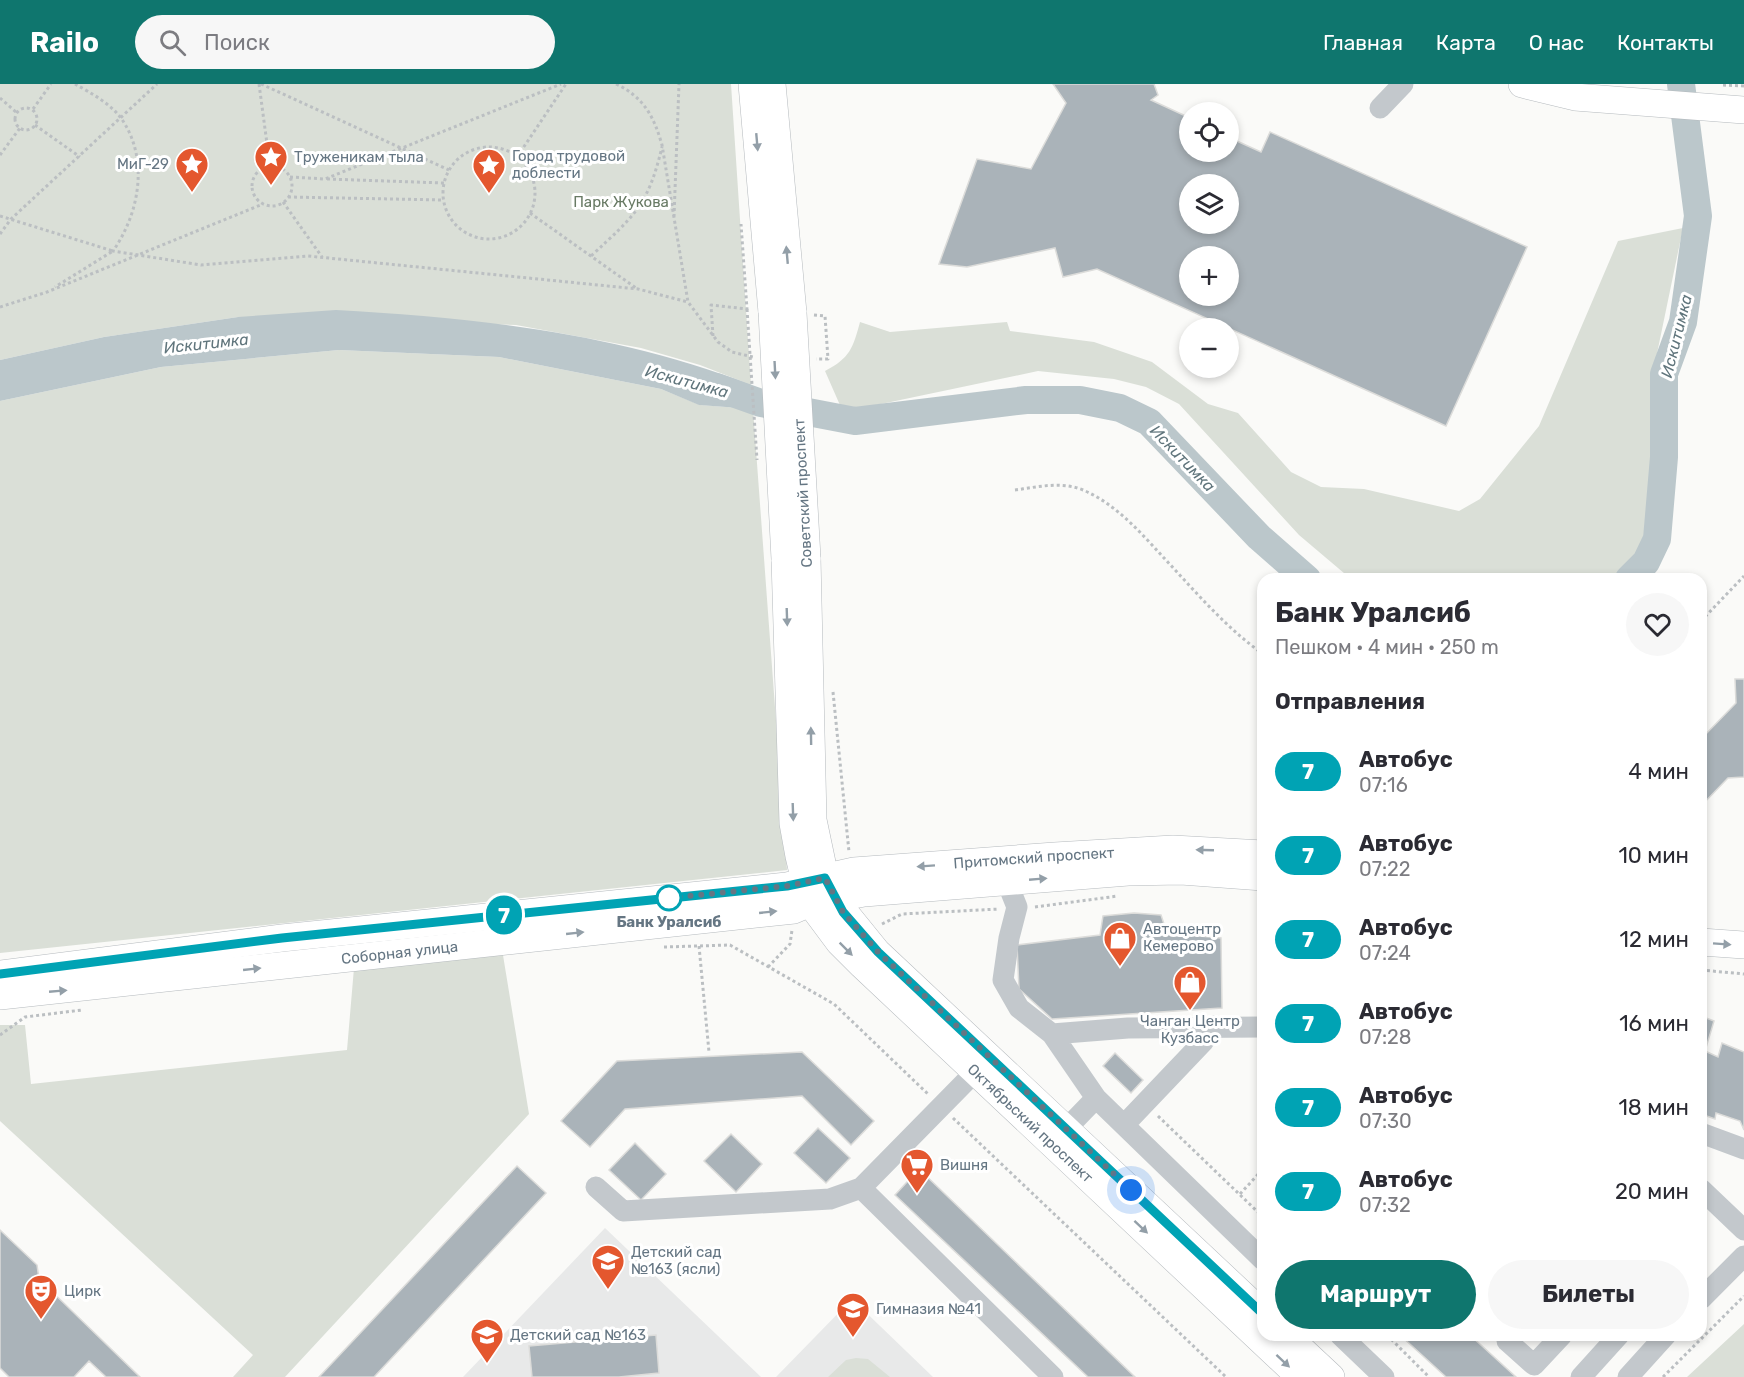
<!DOCTYPE html>
<html lang="ru">
<meta charset="utf-8">
<style>
body{margin:0;font-family:Rubik,sans-serif;background:#f7f7f7;color:#2b2b33;height:100vh;display:flex;flex-direction:column;font-size:22px;white-space:nowrap}
*{box-sizing:border-box;margin:0}
p{font-size:20px;color:#7c7c81}
.icon{flex:none;width:33px;height:33px;fill:none;stroke:currentColor;stroke-width:2;stroke-linecap:round;stroke-linejoin:round}
.map{position:relative;flex:1;overflow:hidden}
.panel{position:absolute;left:1257px;top:489px;width:450px;height:768px;display:flex;flex-direction:column;background:#fff;border-radius:18px;box-shadow:0 3px 9px #0003}
.panel>*{flex:none}
.badge{padding:0 12px;border-radius:20px;font-size:21px;line-height:39px}
.controls{position:absolute;left:1179px;top:18px;display:grid;gap:12px}
.controls a{display:grid;place-items:center;width:60px;height:60px;border-radius:50%;background:#fff;box-shadow:0 3px 9px #0003;font-size:30px}
.you{position:absolute;width:30px;height:30px;margin:-15px;border:4px solid #fff;border-radius:50%;background:#1a73e8;box-shadow:0 0 0 9px #1a73e833}
.map>.badge{position:absolute;translate:-50% -50%;box-shadow:0 0 0 3px #fff}
h2{padding:0 18px;font-size:22px;line-height:54px}
.round{display:grid;place-items:center;flex:none;width:63px;height:63px;border-radius:32px;background:#f7f7f7}
.summary{display:flex;align-items:center;justify-content:space-between;height:102px;padding:0 18px}
h1{font-size:28px;font-weight:700;line-height:45px}
.primary-button{display:flex;gap:12px;margin-top:auto;padding:12px 18px}
.primary-button a{flex:1;height:69px;border-radius:36px;background:#0f766e;color:#fff;font-size:24px;font-weight:700;line-height:69px;text-align:center}
.primary-button a+a{background:#f7f7f7;color:#2b2b33}
ul{padding:0;list-style:none}
li{display:flex;align-items:center;gap:18px;height:84px;padding:0 18px}
li div{flex:1}
li b{display:block;font-size:22px}
li em{font-style:normal}
li .badge{min-width:66px;font-weight:700;text-align:center}
header{display:flex;align-items:center;gap:36px;box-sizing:border-box;height:84px;padding:0 30px;background:#0f766e;color:#fff}
header strong{font-size:28px}
nav{display:flex;gap:33px;margin-inline-start:auto;font-size:21px}
.search{width:420px;height:54px;background:#f7f7f7;display:flex;align-items:center;gap:15px;box-sizing:border-box;padding:0 21px;border-radius:33px;color:#7c7c81;font-size:22px}
.map>svg:first-child{display:block}
</style>
<header>
<strong>Railo</strong>
<div class="search"><svg class="icon" aria-label="search" viewBox="0 0 24 24"><circle cx="10" cy="10" r="6"/><path d="M15 15l6 6"/></svg>Поиск</div>
<nav><a>Главная</a><a>Карта</a><a>О нас</a><a>Контакты</a></nav>
</header>
<div class="map">
<svg width="1744" height="1293" viewBox="0 0 1744 1293">
<rect width="100%" height="100%" fill="#fafaf8"/>
<path fill="#e8e9e9" d="M 605,1144 L 761,1293 L 463,1293 Z
M 852,1215 L 933,1293 L 776,1293 Z"/>
<path fill="#dadfd7" d="M 0,0 L 731,0 L 751,301 L 700,281 L 641,264 L 516,241 L 238,233 L 104,253 L 0,276 Z
M 1683,144 L 1654,284 L 1652,392 L 1664,426 L 1663,440 L 1645,471 L 1621,495 L 1351,495 L 1299,451 L 1179,320 L 1146,303 L 1114,295 L 1038,287 L 843,328 L 825,287 C 850,274 853,264 860,238 L 890,248 L 1007,238 L 1010,247 L 1094,258 L 1152,278 L 1208,320 L 1238,329 L 1291,388 L 1321,403 L 1364,405 L 1459,427 L 1480,415 L 1539,342 L 1618,157 Z
M 339,266 L 499,273 L 661,305 L 700,321 L 753,325 L 787,786 L 0,869 L 0,317 L 161,283 Z
M 502,865 L 529,1030 L 285,1293 L 233,1293 L 253,1271 L 0,1037 L 0,941 L 25,941 L 31,1000 L 347,966 L 354,884 Z
M 1744,1240 L 1744,1293 L 1687,1293 Z
M 856,1274 L 868,1275 L 890,1293 L 828,1293 L 846,1276 Z"/>
<path fill="#bbc7cb" d="M 336,226 C 477,234 618,249 751,301 L 753,325 L 699,321 L 661,305 L 499,273 L 339,266 L 161,283 L 0,317 L 0,276 L 104,253 L 238,233 Z"/>
<g fill="none" stroke-linecap="round" stroke-linejoin="round">
<path stroke="#bbc7cb" stroke-width="28" d="M 716,303 L 761,319 L 855,337 L 1026,316 L 1080,316 L 1120,324 L 1149,338 L 1259,453 L 1307,495
M 1629,495 L 1646,478 L 1657,455 L 1664,373 L 1664,290 L 1683,238 L 1698,132 L 1681,0"/>
</g>
<path fill="#aab3b9" stroke="#dcdcda" stroke-width="1.5" fill-rule="evenodd" d="M 1053,0 L 1154,0 L 1158,11 L 1151,16 L 1190,34 L 1190,68 L 1228,68 L 1228,53 L 1261,68 L 1270,48 L 1527,163 L 1446,342 L 1097,185 L 1063,193 L 1055,164 L 967,183 L 939,180 L 977,75 L 1031,85 L 1066,19 ZM 1190,100 L 1228,100 L 1228,140 L 1190,140 ZM 1190,172 L 1228,172 L 1228,212 L 1190,212 Z
M 1735,595 L 1744,595 L 1744,693 L 1728,694 L 1701,722 L 1701,655 L 1736,619 Z
M 1134,829 L 1161,831 L 1167,849 L 1221,854 L 1222,924 L 1052,935 L 1019,905 L 1017,861 L 1100,851 L 1103,832 Z
M 1701,932 L 1714,937 L 1705,967 L 1718,973 L 1722,959 L 1744,968 L 1744,1046 L 1740,1037 L 1716,1029 L 1715,1035 L 1701,1030 Z
M 802,968 L 874,1037 L 851,1061 L 802,1012 L 625,1025 L 590,1063 L 561,1037 L 617,977 Z
M 1115,969 L 1143,996 L 1131,1009 L 1103,982 Z
M 818,1044 L 850,1074 L 826,1099 L 794,1069 Z
M 731,1050 L 762,1080 L 736,1108 L 704,1077 Z
M 635,1059 L 666,1090 L 641,1116 L 609,1086 Z
M 517,1082 L 546,1109 L 374,1293 L 319,1293 Z
M 919,1085 L 1135,1293 L 1088,1293 L 895,1111 Z
M 0,1146 L 37,1181 L 39,1195 L 140,1293 L 106,1293 L 89,1277 L 74,1293 L 9,1293 L 0,1284 Z
M 656,1251 L 659,1289 L 619,1293 L 532,1293 L 529,1262 Z
M 1400,1251 L 1470,1251 L 1516,1293 L 1446,1293 Z"/>
<g fill="none" stroke-linecap="round" stroke-linejoin="round">
<defs>
<g id="major">
<path d="M 752,0 L 772,228"/>
<path d="M 772,0 L 793,229"/>
<path d="M 1522,0 L 1575,13 L 1744,26"/>
<path d="M 807,474 L 813,736 L 825,793 L 834,815 L 877,868 L 1263,1230"/>
<path id="s1" d="M 785,475 L 793,739 L 799,772 L 810,819 L 839,858 L 862,881 L 1300,1293"/>
<path d="M 1701,858 L 1744,861"/>
<path id="s2" d="M 0,890 L 282,854 L 787,802 L 854,787 L 1055,772 L 1173,765 L 1263,770"/>
<path id="s3" d="M 0,912 L 794,826 L 810,819 L 864,809 L 1128,788 L 1181,787 L 1263,793"/>
<path d="M 1286,1251 L 1331,1293"/>
</g>
</defs>
<use href="#major" stroke="#b5babe" stroke-width="28"/>
<path stroke="#bbbfc2" stroke-width="3" stroke-dasharray="3 3" stroke-linecap="butt" d="M 75,0 C 91,9 113,21 123,37 C 149,77 139,130 113,167 L 201,181 L 308,172 L 638,205 L 688,218
M 259,0 L 270,82
M 261,0 L 449,86
M 616,0 C 644,13 654,33 662,61 L 688,218 L 718,258 L 732,268 L 753,273
M 1723,1 L 1744,2
M 0,14 L 17,29
M15 35a11 11 0 1 1 22 0a11 11 0 1 1-22 0Z
M 33,25 L 51,0
M 35,41 L 80,73
M443 109a46 46 0 1 1 92 0a46 46 0 1 1-92 0Z
M 0,71 L 20,44
M 517,73 L 566,0
M252 102a20 20 0 1 1 40 0a20 20 0 1 1-40 0Z
M 290,93 L 325,95 L 561,0
M 327,95 L 444,99
M 288,113 L 444,116
M 283,118 L 322,173
M 530,129 L 636,204
M 0,132 L 113,167 L 55,203
M 674,133 L 679,0
M 0,150 L 11,135 L 157,0
M 591,172 C 634,132 648,122 662,63
M 0,223 L 47,208 L 263,120
M 814,231 L 825,232 L 828,275 L 816,275
M 713,252 L 711,221 L 747,225 L 741,140
M 1015,406 C 1038,403 1061,397 1083,406 C 1116,420 1141,449 1164,474 C 1195,507 1225,543 1263,570
M 1701,537 L 1744,492
M 833,608 L 849,768
M 1035,823 L 1118,812
M 882,840 L 902,830 L 999,825
M 699,862 L 709,968
M 664,863 L 730,861 L 834,920 L 929,1011
M 768,883 L 790,860 L 792,846
M 1701,886 L 1744,890
M 0,951 L 25,933 L 82,926
M 1158,1032 L 1263,1133
M 953,1034 L 1226,1293
M 1240,1110 L 1263,1085
M 1387,1251 L 1429,1293
M 1663,1293 L 1744,1212"/>
<path stroke="#c3c8cc" stroke-width="21" d="M 1380,24 L 1403,0
M 1007,798 L 1017,823 L 1009,854 L 1003,896 L 1019,924 L 1052,950 L 1128,944 L 1263,943
M 1052,950 L 1096,1014 L 1263,1176
M 1124,1041 L 1203,958 L 1214,942
M 1066,1045 L 1096,1014
M 1701,1049 L 1744,1065
M 596,1103 L 623,1127 L 830,1115 L 861,1104 L 975,988
M 861,1104 L 1053,1293
M 1701,1105 L 1744,1146
M 1701,1215 L 1744,1172
M 1340,1251 L 1384,1293
M 1513,1251 L 1507,1257 L 1534,1281 L 1562,1251
M 1581,1293 L 1619,1251
M 1628,1293 L 1666,1251"/>
<use href="#major" stroke="#fff" stroke-width="27"/>
<defs>
<path id="major-bridge" d="M 772,228 L 785,475
M 793,229 L 807,474"/>
</defs>
<use href="#major-bridge" stroke="#b5babe" stroke-width="28" stroke-linecap="butt"/>
<path stroke="#bbbfc2" stroke-width="3" stroke-dasharray="3 3" stroke-linecap="butt" d="M 747,225 L 757,376"/>
<use href="#major-bridge" stroke="#fff" stroke-width="27"/>
</g>
<defs><path id="oneway-solid" d="M-6-.8H1V-3.2L6.5 0L1 3.2V.8H-6Z" transform="scale(1.5)"/></defs>
<g fill="#939fa8">
<use href="#oneway-solid" transform="translate(757 58) rotate(85)"/>
<use href="#oneway-solid" transform="translate(787 171) rotate(-95)"/>
<use href="#oneway-solid" transform="translate(775 286) rotate(87)"/>
<use href="#oneway-solid" transform="translate(787 533) rotate(88)"/>
<use href="#oneway-solid" transform="translate(811 652) rotate(-91)"/>
<use href="#oneway-solid" transform="translate(793 728) rotate(88)"/>
<use href="#oneway-solid" transform="translate(1205 766) rotate(-178)"/>
<use href="#oneway-solid" transform="translate(926 782) rotate(176)"/>
<use href="#oneway-solid" transform="translate(1038 795) rotate(-5)"/>
<use href="#oneway-solid" transform="translate(768 828) rotate(-6)"/>
<use href="#oneway-solid" transform="translate(575 849) rotate(-6)"/>
<use href="#oneway-solid" transform="translate(1722 860) rotate(4)"/>
<use href="#oneway-solid" transform="translate(846 865) rotate(45)"/>
<use href="#oneway-solid" transform="translate(252 885) rotate(-6)"/>
<use href="#oneway-solid" transform="translate(58 907) rotate(-5)"/>
<use href="#oneway-solid" transform="translate(1141 1143) rotate(43)"/>
<use href="#oneway-solid" transform="translate(1283 1277) rotate(43)"/>
</g>
<g fill="none" stroke-linecap="round" stroke-linejoin="round">
<defs>
<path id="line" d="M 0,890 L 282,854 L 787,802 L 825,794 L 843,828 L 878,868 L 1263,1230"/>
</defs>
<use href="#line" stroke="#fff" stroke-width="14"/>
<use href="#line" stroke="#00a3b4" stroke-width="9"/>
<path stroke="#657683" stroke-width="6" stroke-dasharray="0 10.8" d="M 669,814 L 787,802 L 825,794 L 843,828 L 878,868 L 1131,1106"/>
</g>
<defs>
<symbol id="sight-pin" viewBox="-11 -11 22 30"><path d="M0 17L-7.5 6A9.5 9.5 0 1 1 7.5 6Z" fill="#e4572e" stroke="#fff"/><path d="M0-6L1.8-2.2L6-1.7L2.9 1.2L3.7 5.4L0 3.3L-3.7 5.4L-2.9 1.2L-6-1.7L-1.8-2.2Z" fill="#fff"/></symbol>
<symbol id="shop-pin" viewBox="-11 -11 22 30"><path d="M0 17L-7.5 6A9.5 9.5 0 1 1 7.5 6Z" fill="#e4572e" stroke="#fff"/><path d="M-5-2.5h2.3a2.7 3.5 0 0 1 5.4 0H5L5.5 6h-11ZM-1.5-2.5h3a1.5 2.3 0 0 0-3 0Z" fill="#fff"/></symbol>
<symbol id="supermarket-pin" viewBox="-11 -11 22 30"><path d="M0 17L-7.5 6A9.5 9.5 0 1 1 7.5 6Z" fill="#e4572e" stroke="#fff"/><path d="M-6-5.5h2.5l.6 2H6L4.5 2H-2.5L-4.4-4H-6ZM-1.5 3.2a1.3 1.3 0 1 0 .1 0ZM3 3.2a1.3 1.3 0 1 0 .1 0Z" fill="#fff"/></symbol>
<symbol id="school-pin" viewBox="-11 -11 22 30"><path d="M0 17L-7.5 6A9.5 9.5 0 1 1 7.5 6Z" fill="#e4572e" stroke="#fff"/><path d="M0-5L7-2L0 1L-7-2ZM-4 1L0 2.5L4 1V4Q0 6-4 4Z" fill="#fff"/></symbol>
<symbol id="theatre-pin" viewBox="-11 -11 22 30"><path d="M0 17L-7.5 6A9.5 9.5 0 1 1 7.5 6Z" fill="#e4572e" stroke="#fff"/><path d="M-5-5.5Q0-4 5-5.5V0Q5 5 0 6Q-5 5-5 0ZM-3.3-2.5H-1v1.5H-3.3ZM1-2.5H3.3v1.5H1ZM-2.8 1Q0 5.5 2.8 1Z" fill="#fff"/></symbol>
</defs>
<g fill-rule="evenodd">
<use href="#sight-pin" x="252" y="54" width="38" height="52"/>
<use href="#sight-pin" x="173" y="61" width="38" height="52"/>
<use href="#sight-pin" x="470" y="62" width="38" height="52"/>
<use href="#shop-pin" x="1101" y="835" width="38" height="52"/>
<use href="#shop-pin" x="1171" y="879" width="38" height="52"/>
<use href="#supermarket-pin" x="898" y="1062" width="38" height="52"/>
<use href="#school-pin" x="589" y="1158" width="38" height="52"/>
<use href="#theatre-pin" x="22" y="1188" width="38" height="52"/>
<use href="#school-pin" x="834" y="1206" width="38" height="52"/>
<use href="#school-pin" x="468" y="1232" width="38" height="52"/>
</g>
<circle fill="#fff" stroke="#00a3b4" stroke-width="3" cx="669" cy="814" r="12"/>
<g text-anchor="middle" stroke-width="6" stroke-linejoin="round" paint-order="stroke">
<g font-size="15" fill="#657683" stroke="#fff" text-anchor="start">
<text x="512" y="77">Город трудовой<tspan x="512" dy="17">доблести</tspan></text>
<text x="294" y="78">Труженикам тыла</text>
<text x="169" y="85" text-anchor="end">МиГ-29</text>
<text x="1143" y="850">Автоцентр<tspan x="1143" dy="17">Кемерово</tspan></text>
<text x="1190" y="942" text-anchor="middle">Чанган Центр<tspan x="1190" dy="17">Кузбасс</tspan></text>
<text x="940" y="1086">Вишня</text>
<text x="631" y="1173">Детский сад<tspan x="631" dy="17">№163 (ясли)</tspan></text>
<text x="64" y="1212">Цирк</text>
<text x="876" y="1230">Гимназия №41</text>
<text x="510" y="1256">Детский сад №163</text>
</g>
<g font-size="15" fill="#687a64" stroke="#fff">
<text x="621" y="123">Парк Жукова</text>
</g>
<g font-size="15" fill="#657683" stroke="#fff">
<text transform="translate(803 409) rotate(-93)" y="5">Советский проспект</text>
<text dy="5" stroke="none"><textPath href="#s2" startOffset="1041">Притомский проспект</textPath></text>
<text dy="5" stroke="none"><textPath href="#s3" startOffset="402">Соборная улица</textPath></text>
<text dy="5" stroke="none"><textPath href="#s1" startOffset="658">Октябрьский проспект</textPath></text>
</g>
<g font-size="15" font-weight="bold" fill="#657683" stroke="#fff">
<text x="669" y="843">Банк Уралсиб</text>
</g>
<g font-size="16" font-style="italic" fill="#60757c" stroke="#fff">
<text transform="translate(1676 252) rotate(-76)" y="6">Искитимка</text>
<text transform="translate(206 259) rotate(-6)" y="6">Искитимка</text>
<text transform="translate(687 297) rotate(15)" y="6">Искитимка</text>
<text transform="translate(1183 374) rotate(46)" y="6">Искитимка</text>
</g>
</g>
</svg>
<div class="controls">
<a><svg class="icon" aria-label="locate" viewBox="0 0 24 24"><circle cx="12" cy="12" r="6"/><path d="M12 2v4M12 18v4M2 12h4M18 12h4"/></svg></a>
<a><svg class="icon" aria-label="layers" viewBox="0 0 24 24"><path d="M12 4l9 5-9 5-9-5zM3 14l9 5 9-5"/></svg></a>
<a>+</a>
<a>−</a>
</div>
<div class="you" style="left:1131px;top:1106px"></div>
<b class="badge" style="left:504px;top:831px;background:#00a3b4;color:#fff">7</b>
<section class="panel">
<div class="summary"><div><h1>Банк Уралсиб</h1><p>Пешком · 4 мин · 250 m</p></div><a class="round"><svg class="icon" aria-label="heart" viewBox="0 0 24 24"><path d="M12 20l-8-8c-3-5 5-10 8-4 3-6 11-1 8 4z"/></svg></a></div>
<h2>Отправления</h2>
<ul>
<li><span class="badge" style="background:#00a3b4;color:#fff">7</span><div><b>Автобус</b><p>07:16</p></div><em>4 мин</em></li>
<li><span class="badge" style="background:#00a3b4;color:#fff">7</span><div><b>Автобус</b><p>07:22</p></div><em>10 мин</em></li>
<li><span class="badge" style="background:#00a3b4;color:#fff">7</span><div><b>Автобус</b><p>07:24</p></div><em>12 мин</em></li>
<li><span class="badge" style="background:#00a3b4;color:#fff">7</span><div><b>Автобус</b><p>07:28</p></div><em>16 мин</em></li>
<li><span class="badge" style="background:#00a3b4;color:#fff">7</span><div><b>Автобус</b><p>07:30</p></div><em>18 мин</em></li>
<li><span class="badge" style="background:#00a3b4;color:#fff">7</span><div><b>Автобус</b><p>07:32</p></div><em>20 мин</em></li>
</ul>
<div class="primary-button"><a>Маршрут</a><a>Билеты</a></div>
</section>
</div>
